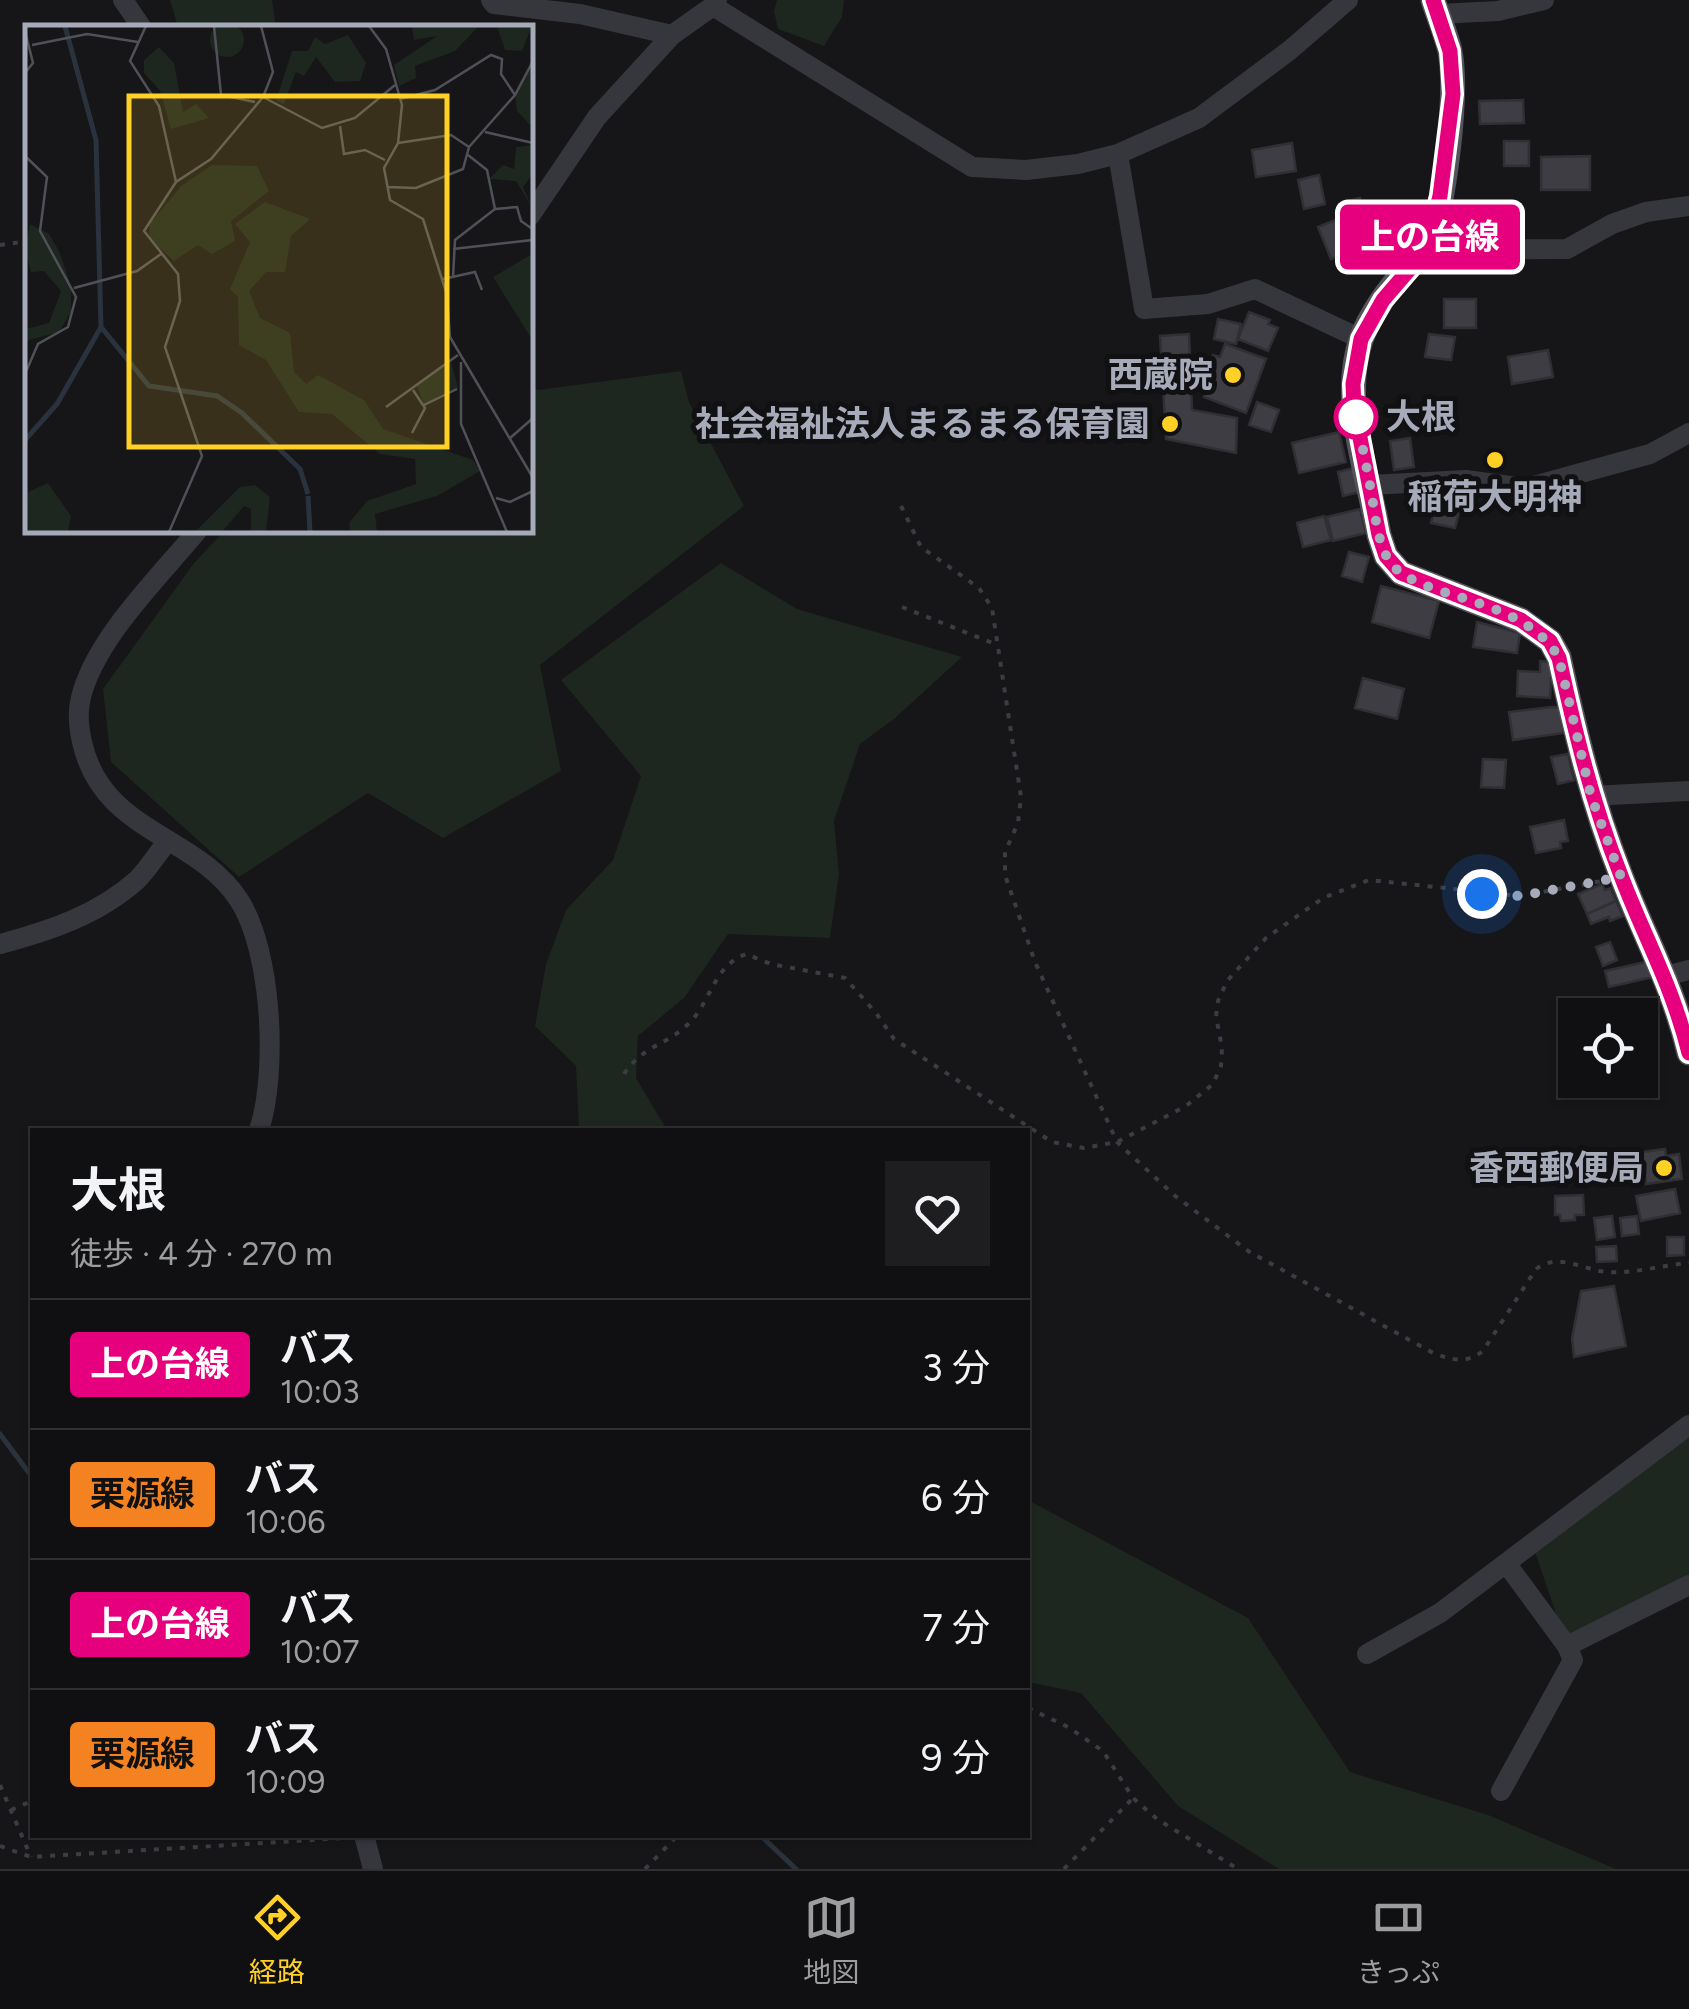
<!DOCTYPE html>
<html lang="ja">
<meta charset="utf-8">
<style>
body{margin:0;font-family:Figtree,"Noto Sans JP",sans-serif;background:#1e1e20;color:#f1f3f6;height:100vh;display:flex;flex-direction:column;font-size:38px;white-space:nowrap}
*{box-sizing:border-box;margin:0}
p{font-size:32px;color:#9c9d9f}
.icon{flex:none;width:55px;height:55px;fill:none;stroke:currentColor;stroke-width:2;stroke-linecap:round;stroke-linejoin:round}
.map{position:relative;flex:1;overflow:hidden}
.side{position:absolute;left:30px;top:1128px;width:1000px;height:710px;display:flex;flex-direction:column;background:#101012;border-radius:0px;box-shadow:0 2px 8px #0004,0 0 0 2px #303032}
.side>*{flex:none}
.badge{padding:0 20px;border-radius:8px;font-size:35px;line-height:65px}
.tools{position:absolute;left:1558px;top:998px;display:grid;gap:20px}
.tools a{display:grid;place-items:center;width:100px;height:100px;border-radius:0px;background:#101012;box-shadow:0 2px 8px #0004,0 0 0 2px #303032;font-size:50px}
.you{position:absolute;width:50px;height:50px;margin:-25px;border:8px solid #fff;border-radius:50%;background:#1a73e8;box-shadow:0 0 0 15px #1a73e833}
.map>.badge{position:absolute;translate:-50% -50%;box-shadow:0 0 0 5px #fff}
.round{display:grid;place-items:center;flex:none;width:105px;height:105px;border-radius:0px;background:#1e1e20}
.head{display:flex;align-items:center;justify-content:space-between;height:170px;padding:0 40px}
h1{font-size:48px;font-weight:700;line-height:75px}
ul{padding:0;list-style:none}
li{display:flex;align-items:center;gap:30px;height:130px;padding:0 40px;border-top:2px solid #303032}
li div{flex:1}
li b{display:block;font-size:38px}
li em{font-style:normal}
li .badge{min-width:110px;font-weight:700;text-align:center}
.tab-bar{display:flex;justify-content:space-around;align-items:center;height:140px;border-top:2px solid #303032;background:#101012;font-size:28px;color:#9c9d9f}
.tab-bar a{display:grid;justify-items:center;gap:5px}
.tab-bar .active{color:#ffd026}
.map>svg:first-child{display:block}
</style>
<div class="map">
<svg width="1689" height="1869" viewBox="0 0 1689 1869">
<rect width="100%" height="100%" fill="#161518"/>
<path fill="#1d261f" d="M 170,0 L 272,0 L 276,27 L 178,27 Z
M 777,0 L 844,0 L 842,17 L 824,46 L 778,29 L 774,11 Z
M 681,371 L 689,402 L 744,506 L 540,665 L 561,771 L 443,838 L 368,793 L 239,877 L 111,762 L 103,689 L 194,563 L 225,530 L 530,530 L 530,386 L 538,390 Z
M 721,563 L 797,609 L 962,657 L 894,719 L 860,744 L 834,821 L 839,874 L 830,938 L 728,934 L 684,998 L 638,1036 L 636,1078 L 667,1130 L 579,1130 L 576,1066 L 535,1026 L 546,964 L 566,910 L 613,860 L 641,776 L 561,680 Z
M 1689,1425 L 1689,1585 L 1567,1646 L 1532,1543 Z
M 1028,1500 L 1248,1618 L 1350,1772 L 1488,1815 L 1616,1869 L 1279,1869 L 1178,1806 L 1081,1693 L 1028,1682 Z"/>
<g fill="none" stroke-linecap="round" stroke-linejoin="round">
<path stroke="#2a323d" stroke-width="5" d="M 0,1434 L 32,1477
M 760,1835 L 796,1869"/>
</g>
<path fill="#3d3d43" stroke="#302f34" stroke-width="2.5" d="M 1523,100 L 1524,123 L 1480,124 L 1479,101 Z
M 1504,141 L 1529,141 L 1529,166 L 1504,166 Z
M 1292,143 L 1296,171 L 1256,177 L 1252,150 Z
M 1590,156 L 1590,190 L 1541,190 L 1541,157 Z
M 1319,175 L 1325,204 L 1304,209 L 1298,180 Z
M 1360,198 L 1369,228 L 1353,232 L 1345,202 Z
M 1343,217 L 1355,249 L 1331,259 L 1318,227 Z
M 1444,299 L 1476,299 L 1476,328 L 1444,328 Z
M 1249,312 L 1270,320 L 1268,324 L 1278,328 L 1268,351 L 1238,339 Z
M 1218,319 L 1241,324 L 1236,344 L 1214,339 Z
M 1189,334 L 1192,410 L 1237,418 L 1236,453 L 1166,439 L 1160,336 Z
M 1429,334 L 1455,337 L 1451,360 L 1425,357 Z
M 1225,344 L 1266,359 L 1246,413 L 1204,397 L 1206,392 L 1200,390 L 1213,355 L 1220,357 Z
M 1548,350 L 1553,377 L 1512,384 L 1508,357 Z
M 1257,402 L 1279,410 L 1271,432 L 1249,425 Z
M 1339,432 L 1346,462 L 1299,473 L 1292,443 Z
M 1410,438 L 1414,467 L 1394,470 L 1390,441 Z
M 1358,467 L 1363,491 L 1343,496 L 1338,472 Z
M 1435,507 L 1459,512 L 1455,528 L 1431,523 Z
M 1360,509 L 1366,533 L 1333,541 L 1327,517 Z
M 1324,516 L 1331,540 L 1303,547 L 1297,523 Z
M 1349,552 L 1369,557 L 1362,582 L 1342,576 Z
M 1381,586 L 1439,601 L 1429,638 L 1372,622 Z
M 1477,622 L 1520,633 L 1517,653 L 1473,647 Z
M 1540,661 L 1552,662 L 1550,698 L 1517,696 L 1518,671 L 1540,672 Z
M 1363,678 L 1404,689 L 1397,719 L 1355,708 Z
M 1552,707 L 1561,707 L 1564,733 L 1513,740 L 1509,712 Z
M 1568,754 L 1574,780 L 1558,784 L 1551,757 Z
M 1483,759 L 1506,760 L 1504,788 L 1481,787 Z
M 1564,820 L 1568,841 L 1560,842 L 1561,848 L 1536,853 L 1530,827 Z
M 1602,884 L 1605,890 L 1611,888 L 1616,901 L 1587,914 L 1578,894 Z
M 1616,901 L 1623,916 L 1610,921 L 1609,917 L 1591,924 L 1587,914 Z
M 1610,942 L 1617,960 L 1603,966 L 1596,947 Z
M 1650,961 L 1653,977 L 1609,987 L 1605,971 Z
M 1665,1149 L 1666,1156 L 1679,1154 L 1682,1179 L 1646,1184 L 1642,1152 Z
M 1675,1189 L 1680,1213 L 1641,1221 L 1636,1196 Z
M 1583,1195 L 1584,1215 L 1575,1215 L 1575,1220 L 1561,1221 L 1560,1215 L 1555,1215 L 1555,1196 Z
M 1612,1216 L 1615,1237 L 1597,1240 L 1594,1218 Z
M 1637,1216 L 1639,1234 L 1622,1236 L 1620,1218 Z
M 1667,1237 L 1684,1237 L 1684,1255 L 1667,1256 Z
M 1616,1246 L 1617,1261 L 1597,1262 L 1596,1247 Z
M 1614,1286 L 1626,1346 L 1574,1357 L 1572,1338 L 1581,1291 Z"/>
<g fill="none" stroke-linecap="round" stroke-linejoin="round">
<path stroke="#3c3d44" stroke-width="4" stroke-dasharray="5 8" stroke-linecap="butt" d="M 0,245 L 28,241
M 901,506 L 921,547 L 979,588 L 992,608 L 1021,797 L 1018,823 L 1005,852 L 1005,875 L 1035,962 L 1117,1142 L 1174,1195 L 1248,1251 L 1435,1354 C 1454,1360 1466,1364 1483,1351 L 1536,1269 C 1558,1252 1583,1270 1607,1272 C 1633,1274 1663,1265 1689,1263
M 902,607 L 995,644
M 624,1074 C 643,1046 664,1046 686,1026 C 711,1005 712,966 746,954 L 771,964 L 845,978 L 876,1013 L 894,1039 L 1052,1142 L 1084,1148 L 1117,1142 L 1186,1106 L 1213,1084 L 1221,1066 L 1222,1048 L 1216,1016 L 1218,1001 L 1227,981 L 1266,938 L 1323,898 L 1369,880 L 1520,896 L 1602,881
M 1028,1708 L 1068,1727 L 1103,1751 L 1133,1798 L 1157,1819 L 1238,1869
M 0,1785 L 31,1857
M 11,1810 L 32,1801
M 0,1846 L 31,1857 L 345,1838
M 645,1869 L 678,1835
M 1064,1869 L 1133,1798"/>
<path stroke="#36363d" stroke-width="20" d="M 123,0 L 142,28
M 491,0 L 494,4 L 580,14 L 672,35
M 713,6 L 972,167 L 1026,170 L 1078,164 L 1118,154 L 1199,118 L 1290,50 L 1348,0
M 1438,14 L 1498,11 L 1544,0
M 1118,154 L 1144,309 L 1208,304 L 1255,289 L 1361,339
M 530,216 L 597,117 L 672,35 L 713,6 L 717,0
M 1426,250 L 1567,249 L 1612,224 L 1646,212 L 1689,206
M 1370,485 L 1466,480 L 1526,488 L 1650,454 L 1689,433
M 198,530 C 160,576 101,633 83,690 C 77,709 78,723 82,742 C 102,833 195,833 239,900 C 272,951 278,1072 259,1130
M 1591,796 L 1689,791
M 0,944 C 49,931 98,915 137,880 C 148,869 157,854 167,842
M 1666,976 L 1689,970
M 1567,1646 L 1689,1585
M 1367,1654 L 1440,1613 L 1689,1425
M 1501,1791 L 1573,1660 L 1567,1646 L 1506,1563
M 364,1835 L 373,1869"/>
<path stroke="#52535c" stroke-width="25" d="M 1433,0 C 1438,16 1446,34 1450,51 C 1458,93 1445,207 1427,247 C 1423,256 1413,262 1407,269 C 1389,288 1369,316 1361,340 C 1340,401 1368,474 1379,535 L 1386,556 L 1401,573 L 1521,620 L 1550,641 L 1559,657 C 1575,731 1592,802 1620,873 C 1644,936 1673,986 1689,1053"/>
</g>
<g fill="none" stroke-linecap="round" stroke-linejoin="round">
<defs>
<path id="line" d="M 1433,0 L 1450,51 L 1453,94 L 1440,196 L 1426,250 L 1383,300 L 1361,339 L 1353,384 L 1354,407 L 1379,535 L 1386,556 L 1401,573 L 1521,620 L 1550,641 L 1559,658 C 1575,732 1592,802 1620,873 C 1644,937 1672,984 1689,1053"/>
</defs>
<use href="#line" stroke="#fff" stroke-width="22"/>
<use href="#line" stroke="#e6007e" stroke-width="15"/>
<path stroke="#a6aab9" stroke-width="10" stroke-dasharray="0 18" d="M 1356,417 L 1354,407 C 1360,435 1366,463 1371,491 C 1375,513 1377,540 1388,559 C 1412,601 1522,593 1559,658 L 1591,796 L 1621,877 L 1520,896 L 1482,894"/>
</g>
<g fill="#ffd026" stroke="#111013" stroke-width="4">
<circle cx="1233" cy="375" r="10"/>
<circle cx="1170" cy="424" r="10"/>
<circle cx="1495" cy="460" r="10"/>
<circle cx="1664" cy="1168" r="10"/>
</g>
<circle fill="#fff" stroke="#e6007e" stroke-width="5" cx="1356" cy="417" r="20"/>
<g text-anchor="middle" stroke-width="10" stroke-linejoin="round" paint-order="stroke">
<g font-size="35" font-weight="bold" fill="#a6aab9" stroke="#111013" text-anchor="end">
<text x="1213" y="387">西蔵院</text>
<text x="1150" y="436">社会福祉法人まるまる保育園</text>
<text x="1495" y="509" text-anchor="middle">稲荷大明神</text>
<text x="1644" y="1180">香西郵便局</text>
</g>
<g font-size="35" font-weight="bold" fill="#a6aab9" stroke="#111013" text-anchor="start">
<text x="1386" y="429">大根</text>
</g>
</g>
<g transform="translate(25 25)">
<rect width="508" height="508" fill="#161518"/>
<path d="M185 15a17 17 0 1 1 34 0a17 17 0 1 1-34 0ZM 387,1 L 454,1 L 430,26 L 390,41 L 391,53 L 374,61 L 369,40 L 412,11 L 389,15 ZM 472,1 L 507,1 L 497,26 L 480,25 ZM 323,10 L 341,38 L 335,56 L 310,57 L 291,32 L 279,51 L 271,47 L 259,79 L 251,76 L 267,26 L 283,26 L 290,12 L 300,19 ZM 134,22 L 149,38 L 158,87 L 171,79 L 184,93 L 146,104 L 135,66 L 119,48 L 119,35 ZM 507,36 L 508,98 L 505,100 L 492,86 L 490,70 ZM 507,120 L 507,150 L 498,162 L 507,182 L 491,156 L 464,154 L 478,140 L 489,144 L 491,122 ZM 187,140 L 232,141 L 244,166 L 206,196 L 210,216 L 187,229 L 173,220 L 149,236 L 125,214 L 124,200 L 156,161 ZM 240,177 L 285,194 L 266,211 L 260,247 L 241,247 L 224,266 L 235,293 L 265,308 L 269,347 L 281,359 L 293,350 L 339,375 L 358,404 L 448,435 L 455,446 L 412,471 L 350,489 L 352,507 L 325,507 L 324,498 L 342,476 L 391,459 L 390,434 L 355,429 L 307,389 L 274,387 L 241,335 L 214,320 L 213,272 L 205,264 L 225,217 L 210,199 ZM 5,199 L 24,209 L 34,226 L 46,260 L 46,287 L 34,307 L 1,316 L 0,304 L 24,298 L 36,266 L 19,246 L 6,247 L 0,224 ZM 507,229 L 508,312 L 506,313 L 468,252 ZM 426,336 L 433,363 L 399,380 L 392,361 ZM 23,458 L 46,491 L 43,507 L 0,507 L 3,467 ZM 230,460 L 245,472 L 241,507 L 226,507 L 226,484 L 219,481 L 197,507 L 170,507 L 215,462 Z" fill="#1d261f"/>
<path fill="none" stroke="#2a323d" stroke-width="5" d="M 76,302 L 124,361 L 192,371 L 217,388 L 275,444 L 283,469M 0,415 L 32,379 L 76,302 L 71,115 L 40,1M 283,471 L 285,507"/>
<path fill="none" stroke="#505158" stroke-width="2.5" d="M 121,1 L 105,36 L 134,81 L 151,157M 189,1 L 196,70 L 230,77M 344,1 L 361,24 L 377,80 L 373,118 L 359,143 L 365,175 L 398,194 L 422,270 L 425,312 L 508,453M 0,6 L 8,38 L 0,48M 7,20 L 62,9 L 113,17M 238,72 L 297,103 L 330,93 L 370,60M 375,74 L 410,65 L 466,30 L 477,34 L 476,49 L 490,70M 315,101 L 319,129 L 340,125 L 360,135M 460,107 L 508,118M 373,118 L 426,110 L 444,122M 0,131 L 22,152 L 15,206 L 51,272 L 43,302 L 13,319 L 0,349M 362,162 L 391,163 L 438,144 L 444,122 L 490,70 L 508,36M 470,184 L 492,182 L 496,196 L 506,203M 428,224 L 507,215 L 508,202M 428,252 L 430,215 L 470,184 L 462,145 L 443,130M 418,254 L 450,247 L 457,265M 49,263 L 112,246 L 136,229M 436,337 L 436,399 L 482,507M 399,380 L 432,364M 361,382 L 433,330M 387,408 L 400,383 L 388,365M 484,414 L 508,393M 471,473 L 485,477 L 508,466M 144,507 L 177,431 L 140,322 L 155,276 L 153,249 L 119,206 L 151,157 L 186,134 L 238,72 L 248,47 L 236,1"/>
<path fill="#ffd026" fill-opacity="0.15" stroke="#ffd026" stroke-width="5" d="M 104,71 L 422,71 L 422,422 L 104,422 Z"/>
<rect width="508" height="508" fill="none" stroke="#a6aab9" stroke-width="5"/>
</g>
</svg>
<div class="tools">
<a><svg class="icon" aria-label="locate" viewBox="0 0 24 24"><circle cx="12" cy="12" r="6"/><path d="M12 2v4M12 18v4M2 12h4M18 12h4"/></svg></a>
</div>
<div class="you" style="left:1482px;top:894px"></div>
<b class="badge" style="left:1430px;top:237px;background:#e6007e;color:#fff">上の台線</b>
<section class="side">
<div class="head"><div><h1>大根</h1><p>徒歩 · 4 分 · 270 m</p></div><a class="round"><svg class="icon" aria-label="heart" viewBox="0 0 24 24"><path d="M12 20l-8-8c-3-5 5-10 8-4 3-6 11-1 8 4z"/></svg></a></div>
<ul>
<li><span class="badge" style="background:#e6007e;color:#fff">上の台線</span><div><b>バス</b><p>10:03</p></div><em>3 分</em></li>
<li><span class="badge" style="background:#f58220;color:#111">栗源線</span><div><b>バス</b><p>10:06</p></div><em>6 分</em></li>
<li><span class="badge" style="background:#e6007e;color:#fff">上の台線</span><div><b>バス</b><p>10:07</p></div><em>7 分</em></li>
<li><span class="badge" style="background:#f58220;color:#111">栗源線</span><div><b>バス</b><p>10:09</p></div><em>9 分</em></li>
</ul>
</section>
</div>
<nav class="tab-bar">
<a class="active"><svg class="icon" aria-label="directions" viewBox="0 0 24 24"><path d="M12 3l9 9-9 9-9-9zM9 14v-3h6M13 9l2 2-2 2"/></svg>経路</a>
<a><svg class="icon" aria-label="map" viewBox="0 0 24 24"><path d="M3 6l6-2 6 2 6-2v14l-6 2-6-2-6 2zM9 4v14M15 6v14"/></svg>地図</a>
<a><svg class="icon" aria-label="tickets" viewBox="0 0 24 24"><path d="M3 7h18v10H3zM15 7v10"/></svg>きっぷ</a>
</nav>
